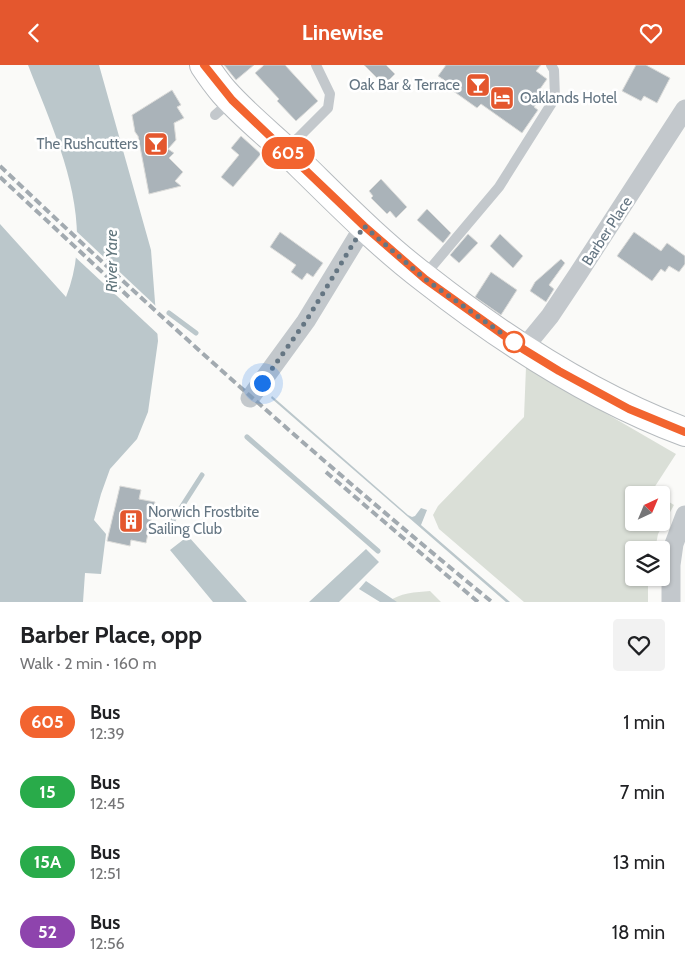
<!DOCTYPE html>
<meta charset="utf-8">
<style>
body{margin:0;font-family:Cabin,sans-serif;background:#f2f2f2;color:#202124;height:100vh;display:flex;flex-direction:column;font-size:19px;white-space:nowrap}
*{box-sizing:border-box;margin:0}
p{font-size:16px;color:#757577}
.icon{flex:none;width:28px;height:28px;fill:none;stroke:currentColor;stroke-width:2;stroke-linecap:round;stroke-linejoin:round}
.map{position:relative;height:537px;overflow:hidden}
.panel{display:flex;flex-direction:column;background:#fff;flex:1}
.panel>*{flex:none}
.badge{padding:0 10px;border-radius:16px;font-size:18px;line-height:32px}
.needle{width:32px;rotate:44deg}
.buttons{position:absolute;left:625px;top:421px;display:grid;gap:10px}
.buttons a{display:grid;place-items:center;width:45px;height:45px;border-radius:5px;background:#fff;box-shadow:0 1px 4px #0004;font-size:25px}
.you{position:absolute;width:25px;height:25px;margin:-12px;border:4px solid #fff;border-radius:50%;background:#1a73e8;box-shadow:0 0 0 8px #1a73e833}
.map>.badge{position:absolute;translate:-50% -50%;box-shadow:0 0 0 2px #fff}
.round{display:grid;place-items:center;flex:none;width:52px;height:52px;border-radius:5px;background:#f2f2f2}
.overview{display:flex;align-items:center;justify-content:space-between;height:85px;padding:0 20px}
h1{font-size:24px;font-weight:700;line-height:38px}
ul{padding:0;list-style:none}
li{display:flex;align-items:center;gap:15px;height:70px;padding:0 20px}
li div{flex:1}
li b{display:block;font-size:19px}
li em{font-style:normal}
li .badge{min-width:55px;font-weight:700;text-align:center}
header{display:flex;justify-content:space-between;align-items:center;height:65px;padding:0 20px;background:#e4572e;color:#fff;font-size:22px;font-weight:700}
.map>svg:first-child{display:block}
</style>
<header><svg class="icon" aria-label="back" viewBox="0 0 24 24"><path d="M15 5l-7 7 7 7"/></svg>Linewise<svg class="icon" aria-label="heart" viewBox="0 0 24 24"><path d="M12 20l-8-8c-3-5 5-10 8-4 3-6 11-1 8 4z"/></svg></header>
<div class="map">
<svg width="685" height="537" viewBox="0 0 685 537">
<rect width="100%" height="100%" fill="#fafaf8"/>
<path fill="#dadfd7" d="M 526,302 L 676,389 L 652,426 L 658,430 L 634,430 L 634,458 L 661,458 L 661,432 L 674,440 L 658,469 L 655,485 L 634,485 L 634,512 L 648,513 L 648,537 L 524,537 L 439,464 L 433,450 L 438,441 L 524,352 Z
M 430,526 L 441,537 L 388,537 C 399,528 416,527 430,526 Z"/>
<path fill="#bbc7cb" d="M 28,0 L 99,0 L 151,185 L 158,276 L 148,347 L 137,374 L 110,404 L 101,429 L 94,455 L 106,469 L 101,509 L 85,508 L 83,537 L 0,537 L 0,159 L 66,232 C 97,155 56,72 28,0 Z
M 272,331 L 408,450 L 412,452 L 415,451 L 421,443 L 427,445 L 421,460 L 510,537 L 506,537 L 271,333 Z
M 188,471 L 247,537 L 213,537 L 170,485 Z
M 366,484 L 379,497 L 339,537 L 309,537 Z
M 366,516 L 397,537 L 380,537 L 359,524 Z"/>
<path fill="#fafaf8" d="M 75,165 L 158,243 L 160,271 L 73,190 Z"/>
<g fill="none" stroke-linecap="round" stroke-linejoin="round">
<path stroke="#bbc7cb" stroke-width="5" d="M 169,248 L 196,268
M 247,372 L 378,486
M 170,460 L 202,410"/>
</g>
<path fill="#aab3b9" stroke="#dcdcda" d="M 224,0 L 254,0 L 236,15 Z
M 264,0 L 285,0 L 318,36 L 296,56 L 277,36 L 279,34 L 255,8 Z
M 364,0 L 386,0 L 395,9 L 384,20 Z
M 446,0 L 541,0 L 536,6 L 547,14 L 540,24 L 545,27 L 534,42 L 538,45 L 522,68 L 481,39 L 477,43 L 442,18 L 444,15 L 438,11 Z
M 636,0 L 646,0 L 670,13 L 657,38 L 644,31 L 641,36 L 622,26 Z
M 172,25 L 181,40 L 177,42 L 184,53 L 174,58 L 176,75 L 168,84 L 174,88 L 169,93 L 183,107 L 175,116 L 181,121 L 149,129 L 138,71 L 135,67 L 132,50 Z
M 241,71 L 261,89 L 233,122 L 221,112 L 239,90 L 231,83 Z
M 381,114 L 407,142 L 396,153 L 390,146 L 387,149 L 371,133 L 373,131 L 369,126 Z
M 427,144 L 451,168 L 443,178 L 417,155 Z
M 280,167 L 323,198 L 313,212 L 307,208 L 302,215 L 291,207 L 296,200 L 270,182 Z
M 634,167 L 661,186 L 667,178 L 685,191 L 685,199 L 679,207 L 669,201 L 665,207 L 661,204 L 652,216 L 617,191 Z
M 468,169 L 478,178 L 459,198 L 450,190 Z
M 500,169 L 523,191 L 513,203 L 490,181 Z
M 561,194 L 565,198 L 549,220 L 554,224 L 546,237 L 530,226 L 535,217 Z
M 491,207 L 517,225 L 501,250 L 475,232 Z
M 120,421 L 141,425 L 139,434 L 155,437 L 146,478 L 131,475 L 130,481 L 107,476 Z"/>
<g fill="none" stroke-linecap="round" stroke-linejoin="round">
<defs>
<path id="primary" d="M 204,0 C 210,9 217,19 224,27 C 247,53 276,75 301,100 C 341,139 381,180 426,214 C 505,276 591,332 685,367"/>
</defs>
<use href="#primary" stroke="#b5babe" stroke-width="30"/>
<path stroke="#c3c8cc" stroke-width="10" d="M 215,50 L 231,36
M 285,83 L 298,73 L 328,43 L 330,29 L 316,0
M 426,213 L 429,205 L 499,122 L 555,33 L 554,5 L 551,0"/>
<path stroke="#c3c8cc" stroke-width="19" d="M 523,284 L 550,251 L 578,209 L 685,44
M 250,333 L 306,256 L 364,161
M 671,537 L 671,500 L 674,479 L 685,450"/>
<use href="#primary" stroke="#fff" stroke-width="28"/>
<path stroke="#a2aab0" stroke-width="4" stroke-dasharray="8 4" stroke-linecap="butt" d="M 0,101 C 159,252 322,398 492,537
M 0,112 L 130,233
M 326,407 L 478,537"/>
</g>
<g fill="none" stroke-linecap="round" stroke-linejoin="round">
<defs>
<path id="line" d="M 204,0 L 232,35 L 364,161 L 425,214 L 523,284 L 559,306 L 629,344 L 685,367"/>
</defs>
<use href="#line" stroke="#fff" stroke-width="11"/>
<use href="#line" stroke="#f2642f" stroke-width="8"/>
<path stroke="#657683" stroke-width="5" stroke-dasharray="0 9" d="M 262,318 L 306,256 L 364,161 L 425,214 L 514,277"/>
</g>
<defs>
<symbol id="bar-square" viewBox="-11 -11 22 22"><rect x="-9" y="-9" width="18" height="18" rx="4" fill="#e4572e" stroke="#fff"/><path d="M-6-5H6L.8 .8V4.5H3.5V6h-7V4.5H-.8V.8Z" fill="#fff"/></symbol>
<symbol id="hotel-square" viewBox="-11 -11 22 22"><rect x="-9" y="-9" width="18" height="18" rx="4" fill="#e4572e" stroke="#fff"/><path d="M-6-4.5h1.5V1H6V5H4.5V3h-9V5H-6ZM-4 0a1.8 1.8 0 1 1 3.6 0ZM.5 0V-2.5h3Q6-2.5 6 0Z" fill="#fff"/></symbol>
<symbol id="building-square" viewBox="-11 -11 22 22"><rect x="-9" y="-9" width="18" height="18" rx="4" fill="#e4572e" stroke="#fff"/><path d="M-4-6H4V6H1V3H-1V6H-4ZM-2.5-4.3h1.7v1.8h-1.7ZM.8-4.3h1.7v1.8H.8ZM-2.5-1h1.7V.8h-1.7ZM.8-1h1.7V.8H.8Z" fill="#fff"/></symbol>
</defs>
<g fill-rule="evenodd">
<use href="#bar-square" x="464" y="6" width="28" height="28"/>
<use href="#hotel-square" x="488" y="19" width="28" height="28"/>
<use href="#bar-square" x="142" y="65" width="28" height="28"/>
<use href="#building-square" x="117" y="442" width="28" height="28"/>
</g>
<circle fill="#fff" stroke="#f2642f" stroke-width="2.5" cx="514" cy="277" r="10"/>
<g text-anchor="middle" stroke-width="5" stroke-linejoin="round" paint-order="stroke">
<g font-size="15" fill="#657683" stroke="#fff" text-anchor="end">
<text x="460" y="25">Oak Bar &amp; Terrace</text>
<text x="520" y="38" text-anchor="start">Oaklands Hotel</text>
<text x="138" y="84">The Rushcutters</text>
<text x="148" y="452" text-anchor="start">Norwich Frostbite<tspan x="148" dy="17">Sailing Club</tspan></text>
</g>
<g font-size="15" fill="#657683" stroke="#fff">
<text transform="translate(607 166) rotate(-57)" y="5">Barber Place</text>
</g>
<g font-size="16" font-style="italic" fill="#60757c" stroke="#fff">
<text transform="translate(111 196) rotate(-90)" y="6">River Yare</text>
</g>
</g>
</svg>
<div class="buttons">
<a><svg class="needle" viewBox="-14 -14 28 28"><path d="M0-13l5 13h-10z" fill="#e53935"/><path d="M0 13l5-13h-10z" fill="#757577"/></svg></a>
<a><svg class="icon" aria-label="layers" viewBox="0 0 24 24"><path d="M12 4l9 5-9 5-9-5zM3 14l9 5 9-5"/></svg></a>
</div>
<div class="you" style="left:262px;top:318px"></div>
<b class="badge" style="left:288px;top:88px;background:#f2642f;color:#fff">605</b>
</div>
<section class="panel">
<div class="overview"><div><h1>Barber Place, opp</h1><p>Walk · 2 min · 160 m</p></div><a class="round"><svg class="icon" aria-label="heart" viewBox="0 0 24 24"><path d="M12 20l-8-8c-3-5 5-10 8-4 3-6 11-1 8 4z"/></svg></a></div>
<ul>
<li><span class="badge" style="background:#f2642f;color:#fff">605</span><div><b>Bus</b><p>12:39</p></div><em>1 min</em></li>
<li><span class="badge" style="background:#29ab4a;color:#fff">15</span><div><b>Bus</b><p>12:45</p></div><em>7 min</em></li>
<li><span class="badge" style="background:#29ab4a;color:#fff">15A</span><div><b>Bus</b><p>12:51</p></div><em>13 min</em></li>
<li><span class="badge" style="background:#8e44ad;color:#fff">52</span><div><b>Bus</b><p>12:56</p></div><em>18 min</em></li>
</ul>
</section>
